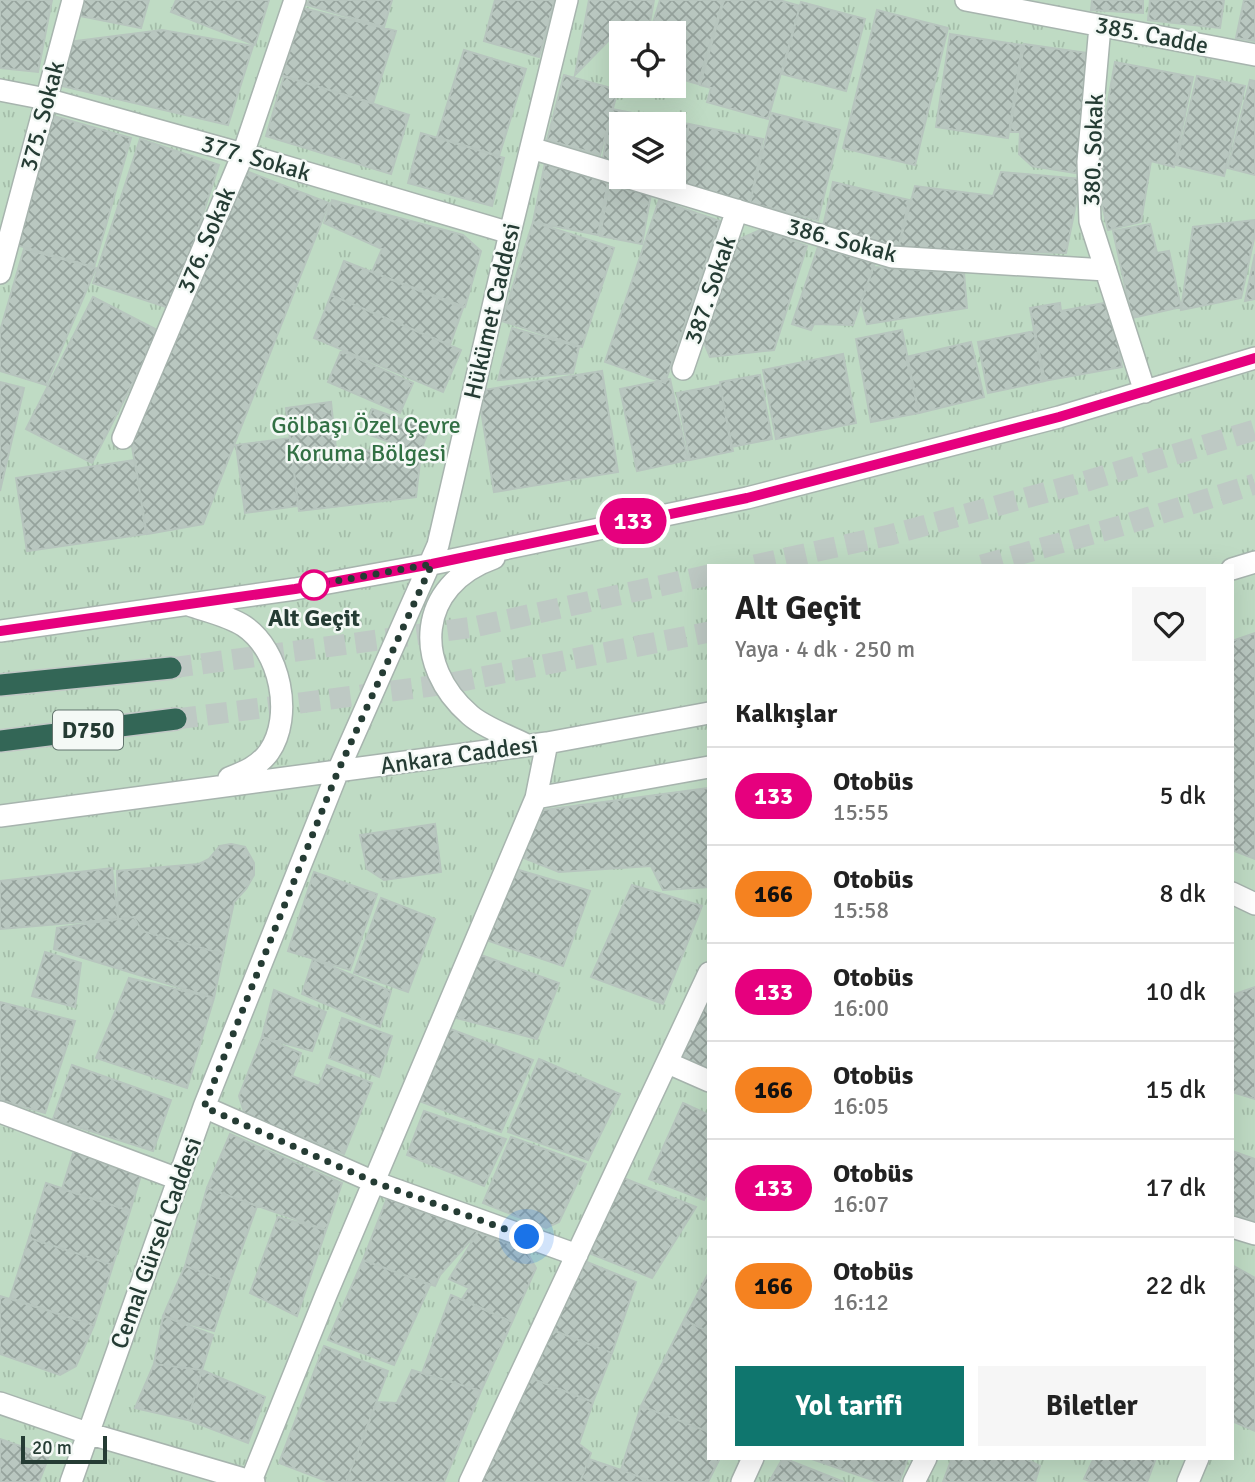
<!DOCTYPE html>
<html lang="tr">
<meta charset="utf-8">
<style>
body{margin:0;font-family:Signika,sans-serif;background:#f6f6f6;color:#222;height:100vh;display:flex;flex-direction:column;font-size:26px;white-space:nowrap}
*{box-sizing:border-box;margin:0}
p{font-size:23px;color:#767676}
.icon{flex:none;width:38px;height:38px;fill:none;stroke:currentColor;stroke-width:2;stroke-linecap:round;stroke-linejoin:round}
.map{position:relative;flex:1;overflow:hidden}
.drawer{position:absolute;left:707px;top:564px;width:527px;height:896px;display:flex;flex-direction:column;background:#fff;border-radius:0px;box-shadow:0 7px 28px #0002}
.drawer>*{flex:none}
.badge{padding:0 14px;border-radius:23px;font-size:24px;line-height:46px}
.controls{position:absolute;left:609px;top:21px;display:grid;gap:14px}
.controls a{display:grid;place-items:center;width:77px;height:77px;border-radius:0px;background:#fff;box-shadow:0 7px 28px #0002;font-size:35px}
.scale{position:absolute;left:21px;bottom:18px;width:86px;box-sizing:border-box;padding-left:7px;border:4px solid #253c34;border-top:0;font-size:19px;line-height:24px;white-space:nowrap;color:#253c34;-webkit-text-stroke:5px #f4f9f6;paint-order:stroke}
.you{position:absolute;width:35px;height:35px;margin:-18px;border:5px solid #fff;border-radius:50%;background:#1a73e8;box-shadow:0 0 0 10px #1a73e833}
.map>.badge{position:absolute;translate:-50% -50%;box-shadow:0 0 0 4px #fff}
h2{padding:0 28px;font-size:26px;line-height:63px}
.round{display:grid;place-items:center;flex:none;width:74px;height:74px;border-radius:0px;background:#f6f6f6}
.summary{display:flex;align-items:center;justify-content:space-between;height:119px;padding:0 28px}
h1{font-size:33px;font-weight:700;line-height:52px}
.action{display:flex;gap:14px;margin-top:auto;padding:14px 28px}
.action a{flex:1;height:80px;border-radius:0px;background:#0f766e;color:#fff;font-size:28px;font-weight:700;line-height:80px;text-align:center}
.action a+a{background:#f6f6f6;color:#222}
ul{padding:0;list-style:none}
li{display:flex;align-items:center;gap:21px;height:98px;padding:0 28px;border-top:2px solid #e0e0e0}
li div{flex:1}
li b{display:block;font-size:26px}
li em{font-style:normal}
li .badge{min-width:77px;font-weight:700;text-align:center}
.map>svg:first-child{display:block}
</style>
<div class="map">
<svg width="1255" height="1482" viewBox="0 0 1255 1482">
<defs>
<pattern id="park-tufts" width="24" height="20" patternUnits="userSpaceOnUse" patternTransform="scale(1.75)"><rect width="24" height="20" fill="#bfdbc4"/><path d="M3 7l-1-3M5 7V3M7 7l1-3M15 17l-1-3M17 17v-4M19 17l1-3" fill="none" stroke="#a4bda9"/></pattern>
<pattern id="building-cross-hatch" width="8" height="8" patternUnits="userSpaceOnUse" patternTransform="scale(1.75)"><rect width="8" height="8" fill="#b9c7c0"/><path d="M0 0l8 8M0 8l8-8" fill="none" stroke="#96a39d"/></pattern>
</defs>
<rect width="100%" height="100%" fill="#e4ece8"/>
<path fill="url(#park-tufts)" fill-rule="evenodd" d="M 0,0 L 1255,0 L 1255,1482 L 0,1482 ZM 621,33 L 674,33 L 674,86 L 621,86 ZM 621,124 L 674,124 L 674,177 L 621,177 ZM 709,565 L 1232,565 L 1232,1458 L 709,1458 Z"/>
<path fill="url(#building-cross-hatch)" stroke="#b7c5be" stroke-width="2" d="M 0,0 L 52,0 L 38,72 L 0,68 Z
M 79,0 L 149,0 L 141,28 L 75,15 Z
M 176,0 L 269,0 L 255,45 L 171,12 Z
M 309,0 L 392,0 L 384,27 L 307,5 Z
M 495,0 L 555,0 L 539,57 L 484,41 Z
M 589,0 L 654,0 L 648,33 L 620,29 L 575,75 Z
M 660,0 L 723,0 L 698,84 L 674,77 L 674,33 L 650,33 Z
M 724,0 L 779,0 L 800,6 L 768,119 L 707,102 L 711,88 L 700,85 Z
M 1092,0 L 1143,0 L 1143,13 L 1091,10 Z
M 1150,0 L 1224,0 L 1220,28 L 1148,20 Z
M 1244,0 L 1255,0 L 1255,41 L 1236,38 Z
M 801,2 L 865,19 L 846,91 L 782,74 Z
M 303,8 L 396,31 L 373,103 L 282,76 Z
M 877,10 L 948,28 L 915,165 L 843,148 Z
M 162,30 L 253,46 L 228,125 L 62,86 L 69,42 Z
M 950,34 L 1022,45 L 1008,138 L 936,127 Z
M 1024,44 L 1095,54 L 1076,173 L 1032,166 L 1019,154 L 1020,132 L 1010,132 Z
M 464,50 L 526,69 L 499,156 L 437,137 Z
M 1115,62 L 1193,77 L 1174,167 L 1151,161 L 1141,222 L 1108,230 L 1095,174 Z
M 564,75 L 618,90 L 600,155 L 547,140 Z
M 284,76 L 409,115 L 391,174 L 266,136 Z
M 1197,76 L 1245,86 L 1224,176 L 1176,165 Z
M 1250,80 L 1255,81 L 1255,175 L 1228,168 Z
M 612,109 L 689,124 L 678,178 L 670,177 L 674,177 L 674,124 L 621,124 L 621,167 L 602,163 Z
M 772,113 L 840,130 L 818,220 L 750,203 Z
M 50,115 L 131,138 L 94,267 L 13,244 Z
M 689,124 L 763,139 L 750,204 L 676,189 Z
M 421,133 L 504,158 L 492,206 L 408,183 Z
M 140,139 L 219,165 L 172,309 L 93,283 Z
M 545,163 L 609,176 L 598,235 L 533,222 Z
M 241,169 L 329,203 L 203,524 L 147,534 L 131,441 Z
M 1001,172 L 1081,179 L 1066,253 L 898,249 L 915,186 L 993,196 Z
M 833,182 L 909,200 L 898,249 L 822,231 Z
M 609,186 L 651,194 L 642,244 L 600,236 Z
M 332,200 L 463,235 L 481,251 L 465,307 L 372,272 L 382,249 L 324,223 Z
M 659,200 L 720,221 L 665,383 L 605,362 Z
M 1255,220 L 1255,234 L 1241,298 L 1181,310 L 1193,227 Z
M 533,222 L 614,248 L 582,347 L 502,321 Z
M 1150,224 L 1157,253 L 1169,251 L 1181,307 L 1132,318 L 1113,231 Z
M 762,229 L 807,246 L 774,350 L 710,357 L 702,338 L 727,273 L 722,267 L 733,242 Z
M 818,247 L 875,263 L 853,325 L 814,324 L 811,330 L 792,324 Z
M 24,249 L 96,268 L 46,385 L 0,371 L 0,331 Z
M 1255,254 L 1255,299 L 1245,301 Z
M 344,261 L 463,308 L 450,345 L 331,295 Z
M 873,267 L 964,273 L 967,308 L 867,324 L 861,302 Z
M 331,295 L 461,350 L 443,392 L 314,338 Z
M 93,297 L 159,331 L 92,463 L 26,429 Z
M 1110,302 L 1122,367 L 1043,381 L 1030,308 L 1060,303 L 1061,311 Z
M 512,328 L 579,347 L 573,373 L 498,380 Z
M 902,330 L 919,413 L 871,422 L 856,339 Z
M 1035,331 L 1045,381 L 988,393 L 978,342 Z
M 971,342 L 984,397 L 919,413 L 906,357 Z
M 341,351 L 413,383 L 400,413 L 328,382 Z
M 843,354 L 856,423 L 776,439 L 763,370 Z
M 602,371 L 618,472 L 494,492 L 478,391 Z
M 760,375 L 772,439 L 731,447 L 720,382 Z
M 670,379 L 688,460 L 637,471 L 620,389 Z
M 0,382 L 24,388 L 0,491 Z
M 720,385 L 733,451 L 690,460 L 677,393 Z
M 331,402 L 336,449 L 421,453 L 416,497 L 299,511 L 286,408 Z
M 372,409 L 429,429 L 420,453 L 364,433 Z
M 290,438 L 298,506 L 245,513 L 236,445 Z
M 135,460 L 146,534 L 27,551 L 16,478 Z
M 1255,633 L 1255,859 L 1232,850 L 1232,641 Z
M 709,788 L 709,887 L 663,890 L 651,866 L 559,872 L 516,855 L 537,811 Z
M 435,824 L 441,872 L 384,880 L 367,869 L 360,835 Z
M 231,844 L 245,847 L 254,863 L 254,875 L 246,889 L 234,902 L 223,954 L 142,931 L 134,917 L 118,919 L 117,871 L 199,864 L 209,859 L 220,846 Z
M 112,868 L 118,919 L 0,929 L 0,881 Z
M 512,868 L 590,891 L 563,966 L 483,939 Z
M 314,872 L 377,894 L 350,970 L 288,951 Z
M 632,885 L 702,906 L 663,1004 L 591,977 Z
M 381,898 L 435,919 L 408,992 L 354,973 Z
M 134,917 L 142,931 L 223,954 L 214,998 L 54,949 L 57,928 Z
M 45,952 L 81,963 L 75,1007 L 32,996 Z
M 481,955 L 559,983 L 537,1039 L 453,1017 Z
M 313,959 L 391,991 L 380,1027 L 302,994 Z
M 129,978 L 214,998 L 187,1088 L 96,1058 Z
M 709,980 L 709,1074 L 674,1059 Z
M 1255,987 L 1255,1099 L 1232,1092 L 1232,995 Z
M 274,990 L 326,1012 L 312,1051 L 262,1037 Z
M 0,1002 L 75,1021 L 45,1113 L 0,1100 Z
M 342,1018 L 392,1036 L 379,1077 L 329,1058 Z
M 445,1027 L 533,1060 L 501,1132 L 414,1099 Z
M 262,1037 L 301,1053 L 292,1076 L 319,1086 L 327,1065 L 372,1083 L 344,1154 L 245,1115 L 239,1096 Z
M 539,1059 L 620,1094 L 588,1160 L 508,1132 Z
M 72,1065 L 171,1100 L 153,1151 L 53,1119 Z
M 683,1103 L 709,1115 L 709,1190 L 704,1200 L 649,1179 Z
M 424,1111 L 506,1139 L 484,1186 L 407,1155 Z
M 230,1134 L 342,1183 L 326,1230 L 207,1188 Z
M 511,1137 L 586,1164 L 559,1222 L 546,1228 L 483,1203 Z
M 75,1147 L 143,1169 L 130,1211 L 62,1189 Z
M 1232,1151 L 1255,1159 L 1255,1222 L 1232,1213 Z
M 621,1177 L 696,1207 L 652,1278 L 586,1252 Z
M 46,1183 L 130,1211 L 113,1265 L 29,1238 Z
M 207,1188 L 257,1206 L 230,1282 L 185,1266 Z
M 387,1198 L 478,1232 L 440,1275 L 435,1286 L 363,1260 Z
M 278,1217 L 326,1230 L 297,1316 L 250,1293 Z
M 478,1232 L 526,1250 L 536,1268 L 512,1322 L 462,1299 L 469,1288 L 449,1279 Z
M 29,1238 L 113,1265 L 94,1325 L 10,1298 Z
M 363,1260 L 430,1285 L 394,1365 L 328,1340 Z
M 582,1260 L 636,1282 L 612,1353 L 550,1329 Z
M 1232,1265 L 1255,1278 L 1255,1431 L 1232,1421 Z
M 185,1266 L 230,1282 L 214,1331 L 163,1316 Z
M 709,1272 L 709,1332 L 684,1320 Z
M 451,1295 L 512,1322 L 481,1391 L 422,1373 Z
M 0,1296 L 94,1325 L 76,1366 L 60,1375 L 0,1354 Z
M 163,1316 L 213,1335 L 202,1370 L 154,1364 Z
M 684,1320 L 709,1332 L 709,1432 L 641,1406 Z
M 550,1329 L 612,1353 L 593,1402 L 528,1377 Z
M 324,1346 L 388,1371 L 346,1482 L 329,1482 L 279,1463 Z
M 154,1364 L 202,1370 L 188,1420 L 135,1408 Z
M 202,1370 L 265,1397 L 248,1443 L 188,1420 Z
M 412,1370 L 481,1391 L 444,1482 L 346,1482 L 377,1402 L 397,1403 Z
M 528,1377 L 593,1402 L 579,1444 L 591,1453 L 580,1482 L 480,1482 Z
M 641,1406 L 709,1432 L 709,1458 L 720,1458 L 708,1482 L 653,1482 L 621,1470 Z
M 0,1439 L 49,1456 L 39,1482 L 0,1482 Z
M 783,1458 L 844,1482 L 769,1482 Z
M 809,1458 L 908,1458 L 899,1482 L 878,1482 Z
M 952,1458 L 1024,1458 L 1040,1466 L 1035,1482 L 943,1482 Z
M 1094,1458 L 1156,1458 L 1147,1482 L 1092,1482 L 1084,1479 Z
M 589,1459 L 621,1470 L 653,1482 L 580,1482 Z"/>
<g fill="none" stroke-linecap="round" stroke-linejoin="round">
<path stroke="#bec9c4" stroke-width="21" stroke-dasharray="21 10" stroke-linecap="butt" d="M 755,565 L 890,535 L 1080,483 L 1255,430
M 982,565 L 1124,525 L 1255,484
M 171,668 L 474,627 L 709,575
M 176,719 L 447,684 L 709,632"/>
<defs>
<path id="minor" d="M 966,0 L 1255,55
M 1100,26 L 1088,162 L 1090,221 L 1145,392
M 0,90 L 46,99 L 243,154 L 510,233
M 531,148 L 621,175
M 626,177 L 892,257 L 1106,270
M 0,273 L 73,0
M 683,369 L 737,210
M 123,438 L 243,154 L 295,0
M 494,558 C 417,585 412,665 470,715 C 485,728 509,736 527,745
M 1232,569 L 1255,562
M 189,605 C 206,611 229,616 244,626 C 280,650 294,716 269,752 C 259,766 244,772 229,778
M 0,631 L 295,589 L 432,564 L 747,498 L 1059,417 L 1255,358
M 536,798 L 709,767
M 0,816 L 547,743 L 709,713
M 1232,893 L 1255,904
M 668,1063 L 709,1081
M 204,1107 L 374,1182 L 577,1255
M 0,1112 L 178,1179
M 1232,1227 L 1255,1234
M 0,1403 L 87,1433 L 254,1482
M 251,1481 L 326,1295 L 536,798 L 547,743
M 71,1482 L 204,1107 L 338,771 L 438,545 L 510,233 L 567,0
M 470,1482 L 709,973
M 742,1482 L 753,1458
M 914,1482 L 926,1458
M 1188,1482 L 1198,1458"/>
<path id="highway" d="M 0,685 L 171,668
M 0,741 L 176,719"/>
</defs>
<use href="#minor" stroke="#a7b4ae" stroke-width="24"/>
<use href="#highway" stroke="#c2c8c6" stroke-width="24"/>
<use href="#minor" stroke="#fff" stroke-width="21"/>
<use href="#highway" stroke="#336656" stroke-width="21"/>
</g>
<g fill="none" stroke-linecap="round" stroke-linejoin="round">
<defs>
<path id="line" d="M 0,631 L 295,589 L 432,564 L 747,498 L 1059,417 L 1255,358"/>
</defs>
<use href="#line" stroke="#fff" stroke-width="16"/>
<use href="#line" stroke="#e6007e" stroke-width="10"/>
<path stroke="#253c34" stroke-width="7" stroke-dasharray="0 12.6" d="M 314,585 L 432,564 L 338,771 L 204,1107 L 374,1182 L 527,1237"/>
</g>
<circle fill="#fff" stroke="#e6007e" stroke-width="3.5" cx="314" cy="585" r="14"/>
<g text-anchor="middle" stroke-width="5" stroke-linejoin="round" paint-order="stroke">
<rect fill="#f4f9f6" stroke="#63756e" stroke-width="2" x="53" y="710.5" width="70" height="39" rx="5"/>
<g font-size="23" font-weight="bold" fill="#253c34">
<text x="88" y="738">D750</text>
</g>
<g font-size="24" fill="#253c34" stroke="#f4f9f6">
<text transform="translate(1152 35) rotate(11)" y="8">385. Cadde</text>
<text transform="translate(42 116) rotate(-75)" y="8">375. Sokak</text>
<text transform="translate(1093 150) rotate(-88)" y="8">380. Sokak</text>
<text transform="translate(256 158) rotate(16)" y="8">377. Sokak</text>
<text transform="translate(206 240) rotate(-67)" y="8">376. Sokak</text>
<text transform="translate(842 240) rotate(15)" y="8">386. Sokak</text>
<text transform="translate(710 290) rotate(-71)" y="8">387. Sokak</text>
<text transform="translate(492 311) rotate(-77)" y="8">Hükümet Caddesi</text>
<text transform="translate(459 755) rotate(-8)" y="8">Ankara Caddesi</text>
<text transform="translate(156 1243) rotate(-70)" y="8">Cemal Gürsel Caddesi</text>
</g>
<g font-size="24" fill="#327044" stroke="#f4f9f6">
<text x="366" y="433">Gölbaşı Özel Çevre<tspan x="366" dy="28">Koruma Bölgesi</tspan></text>
</g>
<g font-size="24" font-weight="bold" fill="#253c34" stroke="#f4f9f6">
<text x="314" y="626">Alt Geçit</text>
</g>
</g>
</svg>
<div class="controls">
<a><svg class="icon" aria-label="locate" viewBox="0 0 24 24"><circle cx="12" cy="12" r="6"/><path d="M12 2v4M12 18v4M2 12h4M18 12h4"/></svg></a>
<a><svg class="icon" aria-label="layers" viewBox="0 0 24 24"><path d="M12 4l9 5-9 5-9-5zM3 14l9 5 9-5"/></svg></a>
</div>
<div class="scale">20 m</div>
<div class="you" style="left:527px;top:1237px"></div>
<b class="badge" style="left:633px;top:521px;background:#e6007e;color:#fff">133</b>
<section class="drawer">
<div class="summary"><div><h1>Alt Geçit</h1><p>Yaya · 4 dk · 250 m</p></div><a class="round"><svg class="icon" aria-label="heart" viewBox="0 0 24 24"><path d="M12 20l-8-8c-3-5 5-10 8-4 3-6 11-1 8 4z"/></svg></a></div>
<h2>Kalkışlar</h2>
<ul>
<li><span class="badge" style="background:#e6007e;color:#fff">133</span><div><b>Otobüs</b><p>15:55</p></div><em>5 dk</em></li>
<li><span class="badge" style="background:#f58220;color:#111">166</span><div><b>Otobüs</b><p>15:58</p></div><em>8 dk</em></li>
<li><span class="badge" style="background:#e6007e;color:#fff">133</span><div><b>Otobüs</b><p>16:00</p></div><em>10 dk</em></li>
<li><span class="badge" style="background:#f58220;color:#111">166</span><div><b>Otobüs</b><p>16:05</p></div><em>15 dk</em></li>
<li><span class="badge" style="background:#e6007e;color:#fff">133</span><div><b>Otobüs</b><p>16:07</p></div><em>17 dk</em></li>
<li><span class="badge" style="background:#f58220;color:#111">166</span><div><b>Otobüs</b><p>16:12</p></div><em>22 dk</em></li>
</ul>
<div class="action"><a>Yol tarifi</a><a>Biletler</a></div>
</section>
</div>
